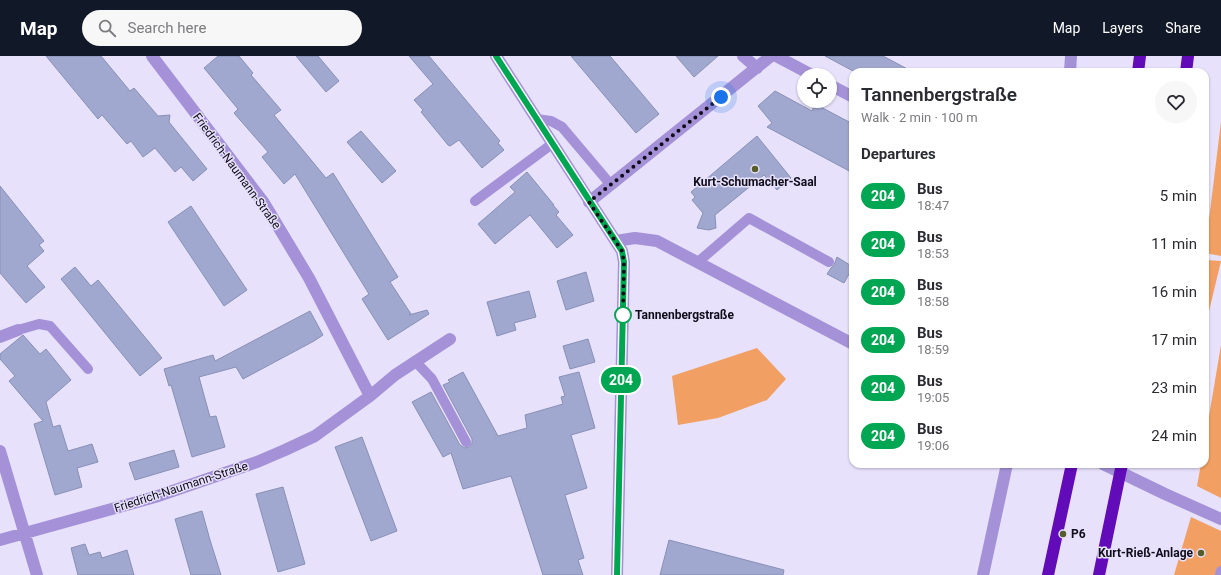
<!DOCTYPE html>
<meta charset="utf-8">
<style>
body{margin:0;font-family:Roboto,sans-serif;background:#f7f7f7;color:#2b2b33;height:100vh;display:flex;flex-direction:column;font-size:15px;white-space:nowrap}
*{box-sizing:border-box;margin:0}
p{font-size:13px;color:#7c7c81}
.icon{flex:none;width:22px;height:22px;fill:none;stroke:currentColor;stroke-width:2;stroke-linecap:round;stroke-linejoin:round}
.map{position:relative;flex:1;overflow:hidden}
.panel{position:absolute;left:849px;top:12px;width:360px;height:400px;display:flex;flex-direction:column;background:#fff;border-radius:12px;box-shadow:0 1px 3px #0004}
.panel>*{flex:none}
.badge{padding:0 8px;border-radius:13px;font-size:14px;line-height:26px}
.buttons{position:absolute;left:797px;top:12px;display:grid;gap:8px}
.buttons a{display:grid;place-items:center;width:40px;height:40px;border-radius:50%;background:#fff;box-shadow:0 1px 3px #0004;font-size:20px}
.you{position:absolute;width:20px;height:20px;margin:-10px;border:3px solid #fff;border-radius:50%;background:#1a73e8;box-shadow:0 0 0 6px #1a73e833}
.map>.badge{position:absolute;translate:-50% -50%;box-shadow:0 0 0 2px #fff}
h2{padding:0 12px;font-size:15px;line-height:36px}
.round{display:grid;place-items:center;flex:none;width:42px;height:42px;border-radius:21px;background:#f7f7f7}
.overview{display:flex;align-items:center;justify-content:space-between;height:68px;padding:0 12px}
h1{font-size:19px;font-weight:600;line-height:30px}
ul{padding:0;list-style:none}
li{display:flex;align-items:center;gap:12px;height:48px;padding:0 12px}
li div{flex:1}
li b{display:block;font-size:15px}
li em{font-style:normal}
li .badge{min-width:44px;font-weight:700;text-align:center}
header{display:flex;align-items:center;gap:24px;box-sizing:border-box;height:56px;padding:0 20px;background:#111827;color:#fff}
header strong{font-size:19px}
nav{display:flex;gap:22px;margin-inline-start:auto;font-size:14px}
.search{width:280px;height:36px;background:#f7f7f7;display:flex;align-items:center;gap:10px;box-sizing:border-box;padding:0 14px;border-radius:22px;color:#7c7c81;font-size:15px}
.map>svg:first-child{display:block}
</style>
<header>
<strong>Map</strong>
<div class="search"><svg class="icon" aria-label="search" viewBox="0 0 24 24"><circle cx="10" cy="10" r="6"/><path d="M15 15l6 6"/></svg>Search here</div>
<nav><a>Map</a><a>Layers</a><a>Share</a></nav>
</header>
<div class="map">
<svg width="1221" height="519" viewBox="0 0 1221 519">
<rect width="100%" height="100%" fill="#e7e1fb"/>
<path fill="#f19f62" d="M 1221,66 L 1221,200 L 1205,197 L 1205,196 Z
M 1205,204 L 1221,205 L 1205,272 Z
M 1221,289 L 1221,442 L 1197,430 L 1201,408 L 1205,408 L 1205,384 Z
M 757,292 L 786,323 L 767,344 L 718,362 L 678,369 L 672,320 Z
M 1191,461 L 1221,475 L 1221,519 L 1174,519 Z"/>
<path fill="#a1a8d0" stroke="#8890b6" d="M 46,0 L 101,0 L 130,35 L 134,32 L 158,60 L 170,59 L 169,66 L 207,113 L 193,125 L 181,111 L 175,116 L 155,92 L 143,101 L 131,85 L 127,88 L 102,59 L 98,63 Z
M 218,0 L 239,0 L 253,17 L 251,19 L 281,54 L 274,59 L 326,122 L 333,117 L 398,221 L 390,226 L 411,258 L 409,259 L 427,254 L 429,258 L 388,284 L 362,243 L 369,238 L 295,118 L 284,128 L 262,101 L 268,96 L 234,57 L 238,53 L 204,12 Z
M 296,0 L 318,0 L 339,25 L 326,36 Z
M 409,0 L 429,0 L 500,85 L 498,87 L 504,94 L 482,112 L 459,84 L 450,90 L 448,89 L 421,56 L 423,54 L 414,44 L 433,28 Z
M 571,0 L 610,0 L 659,58 L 636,77 Z
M 676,0 L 718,0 L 694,21 Z
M 825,0 L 883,0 L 913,16 L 855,16 Z
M 775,35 L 812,55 L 815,48 L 853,68 L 853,117 L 767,71 L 772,67 L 758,50 Z
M 361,75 L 396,115 L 382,127 L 347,86 Z
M 757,80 L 791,122 L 777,134 L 764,119 L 715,159 L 716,172 L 709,174 L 697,172 L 703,157 L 692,144 L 695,141 L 691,136 Z
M 527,116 L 554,149 L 553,149 L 559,156 L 556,159 L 573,179 L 557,192 L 530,159 L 495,188 L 478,168 L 515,136 L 510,131 Z
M 0,130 L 44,185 L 39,189 L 44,195 L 27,210 L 45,231 L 26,247 L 0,217 Z
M 191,150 L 247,234 L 224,250 L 168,166 Z
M 837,201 L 853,211 L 844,227 L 827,218 L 831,212 L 834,209 Z
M 75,211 L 91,230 L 98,224 L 162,302 L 140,320 L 61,223 Z
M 586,216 L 594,245 L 566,254 L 557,225 Z
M 529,235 L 536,261 L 514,267 L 516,274 L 497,280 L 487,246 Z
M 310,255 L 323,279 L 314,285 L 243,323 L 236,311 L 199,321 L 210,361 L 216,360 L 225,391 L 192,401 L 171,329 L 169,330 L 164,313 L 213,299 L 215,305 Z
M 23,279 L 40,298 L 46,293 L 71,324 L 46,346 L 53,371 L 60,369 L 68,395 L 92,388 L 98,406 L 77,412 L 82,431 L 55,439 L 34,368 L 43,365 L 9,325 L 15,320 L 0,303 L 0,298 Z
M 588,283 L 595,306 L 570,313 L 563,290 Z
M 463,316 L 498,380 L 527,372 L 525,359 L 563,348 L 561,341 L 565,340 L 559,321 L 579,316 L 595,372 L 571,379 L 587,432 L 565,439 L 584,502 L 578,504 L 583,519 L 543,519 L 511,420 L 463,433 L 451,397 L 443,401 L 412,346 L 431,336 L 460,389 L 465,392 L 469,391 L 472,387 L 472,383 L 443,329 L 450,326 L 448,324 Z
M 362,381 L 397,475 L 371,485 L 335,391 Z
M 174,394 L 179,411 L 135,424 L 129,407 Z
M 283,431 L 305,508 L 278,516 L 256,438 Z
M 202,455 L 210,484 L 221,519 L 191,519 L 175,463 Z
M 669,484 L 784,514 L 783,519 L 660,519 Z
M 85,488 L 89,499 L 100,496 L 102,502 L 127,494 L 134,519 L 78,519 L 71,492 Z"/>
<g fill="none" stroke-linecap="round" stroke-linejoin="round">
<path stroke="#a491d7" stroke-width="10" d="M 536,63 L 551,65 L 562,71 L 611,129
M 475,145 L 552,88
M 698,206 L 749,162 L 829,206
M 18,274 L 39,268 L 50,270 L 88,313
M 415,305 L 432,323 L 466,386
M 1220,519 L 1221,515"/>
<path stroke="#a491d7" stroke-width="12" d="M 152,0 L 264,147 L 309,222 L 370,340
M 496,0 L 622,195 L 624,206 L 617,519
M 743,0 L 757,12
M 776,0 L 812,19
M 1070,16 L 1071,0
M 830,29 L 853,41
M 589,146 L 771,0
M 616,185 L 635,182 L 657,185 L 853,288
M 0,281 L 18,274
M 0,395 L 37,519
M 1103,408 L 1165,438 L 1221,463
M 0,484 L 155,441 L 257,406 L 285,394 L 315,380 L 370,340 L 395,319 L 450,283
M 983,519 L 1007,408"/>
<path stroke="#610bb9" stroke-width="12" d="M 1138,16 L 1140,0
M 1186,16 L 1188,0
M 1048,519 L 1072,408
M 1099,519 L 1122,408"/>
</g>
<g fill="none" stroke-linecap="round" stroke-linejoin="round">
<defs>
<path id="line" d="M 496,0 L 622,195 L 624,206 L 617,519"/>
</defs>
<use href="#line" stroke="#fff" stroke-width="9"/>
<use href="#line" stroke="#00a651" stroke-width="6"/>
<path stroke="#100c1a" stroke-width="4" stroke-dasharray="0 7.2" d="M 623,259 L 624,206 L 622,195 L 589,146 L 721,41"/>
</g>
<g fill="#565d2b" stroke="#e7e1fb" stroke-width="1.5">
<circle cx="755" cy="113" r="4"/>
<circle cx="1063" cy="478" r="4"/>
<circle cx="1201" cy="497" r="4"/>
</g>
<circle fill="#fff" stroke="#00a651" stroke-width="2" cx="623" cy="259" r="8"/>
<g text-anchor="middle" stroke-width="3" stroke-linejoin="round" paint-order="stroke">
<g font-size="12" fill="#100c1a" stroke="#e7e1fb">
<text transform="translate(237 115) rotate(54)" y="4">Friedrich-Naumann-Straße</text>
<text transform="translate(181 431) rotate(-18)" y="4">Friedrich-Naumann-Straße</text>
</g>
<g font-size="12" font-weight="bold" fill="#100c1a" stroke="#e7e1fb">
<text x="755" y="130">Kurt-Schumacher-Saal</text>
<text x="1071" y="482" text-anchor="start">P6</text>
<text x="1193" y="501" text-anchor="end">Kurt-Rieß-Anlage</text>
</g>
<g font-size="12" font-weight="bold" fill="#100c1a" stroke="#e7e1fb" text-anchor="start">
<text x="635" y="263">Tannenbergstraße</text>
</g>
</g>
</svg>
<div class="buttons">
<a><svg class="icon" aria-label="locate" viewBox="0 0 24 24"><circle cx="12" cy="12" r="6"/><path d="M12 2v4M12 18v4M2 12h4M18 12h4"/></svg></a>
</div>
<div class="you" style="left:721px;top:41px"></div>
<b class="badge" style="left:621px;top:324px;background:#00a651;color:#fff">204</b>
<section class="panel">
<div class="overview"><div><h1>Tannenbergstraße</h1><p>Walk · 2 min · 100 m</p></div><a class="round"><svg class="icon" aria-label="heart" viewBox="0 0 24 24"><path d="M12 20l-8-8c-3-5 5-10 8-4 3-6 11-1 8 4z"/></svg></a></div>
<h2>Departures</h2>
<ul>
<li><span class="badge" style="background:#00a651;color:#fff">204</span><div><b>Bus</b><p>18:47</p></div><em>5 min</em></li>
<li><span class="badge" style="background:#00a651;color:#fff">204</span><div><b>Bus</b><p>18:53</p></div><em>11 min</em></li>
<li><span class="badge" style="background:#00a651;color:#fff">204</span><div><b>Bus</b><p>18:58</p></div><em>16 min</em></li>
<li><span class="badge" style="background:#00a651;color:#fff">204</span><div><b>Bus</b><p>18:59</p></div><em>17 min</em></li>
<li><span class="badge" style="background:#00a651;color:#fff">204</span><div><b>Bus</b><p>19:05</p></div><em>23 min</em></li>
<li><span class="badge" style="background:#00a651;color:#fff">204</span><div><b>Bus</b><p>19:06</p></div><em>24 min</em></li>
</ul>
</section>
</div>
